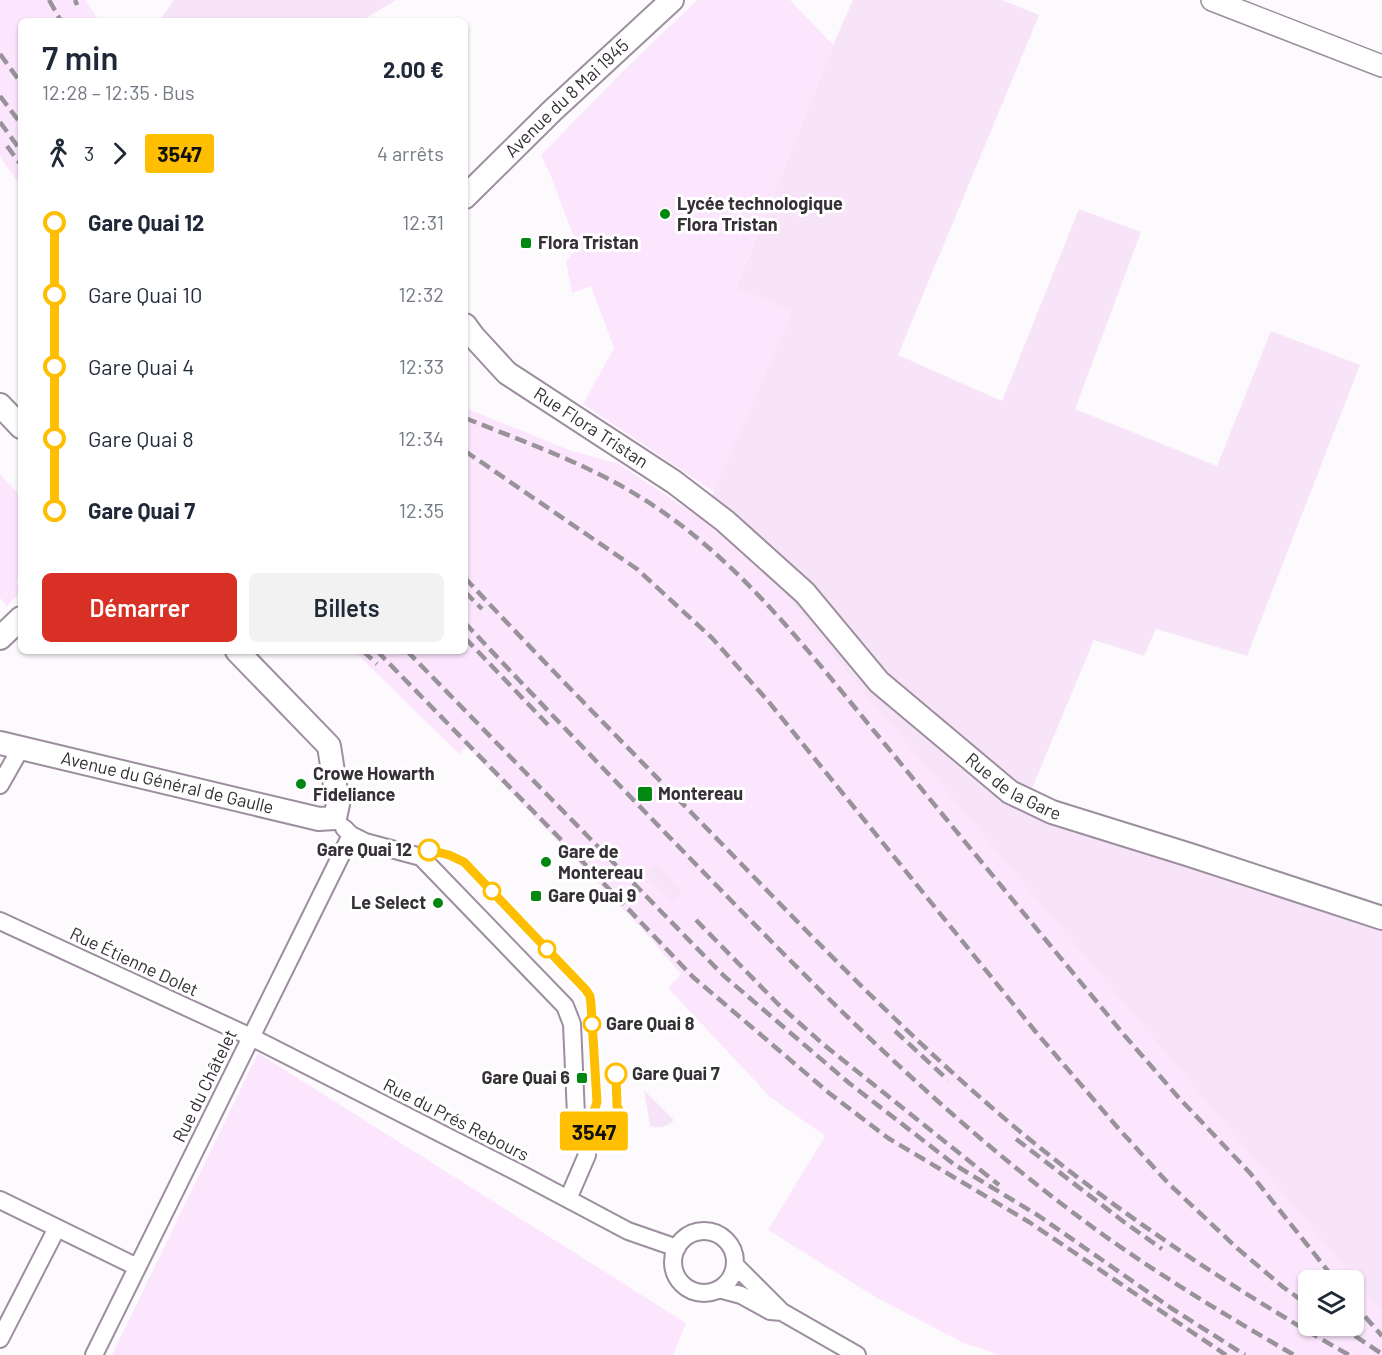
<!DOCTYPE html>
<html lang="fr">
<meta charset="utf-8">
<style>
body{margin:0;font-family:Barlow,sans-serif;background:#f2f2f3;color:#1f2937;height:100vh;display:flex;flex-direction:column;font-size:22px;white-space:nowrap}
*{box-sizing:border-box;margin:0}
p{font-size:20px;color:#747a83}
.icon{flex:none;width:33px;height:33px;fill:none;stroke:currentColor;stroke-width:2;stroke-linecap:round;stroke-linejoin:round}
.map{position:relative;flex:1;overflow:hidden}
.details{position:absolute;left:18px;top:18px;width:450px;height:636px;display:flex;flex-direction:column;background:#fff;border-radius:9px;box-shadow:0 2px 4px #0004}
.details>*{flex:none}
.badge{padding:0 12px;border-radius:4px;font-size:21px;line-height:39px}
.tools{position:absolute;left:1298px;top:1270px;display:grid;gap:12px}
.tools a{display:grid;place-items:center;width:66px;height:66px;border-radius:9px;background:#fff;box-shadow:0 2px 4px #0004;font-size:30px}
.map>.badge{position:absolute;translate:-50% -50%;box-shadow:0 0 0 3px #fff}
.legs{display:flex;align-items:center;gap:9px;height:66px;padding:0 24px;font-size:20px}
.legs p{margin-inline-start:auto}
.head{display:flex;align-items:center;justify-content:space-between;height:102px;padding:0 24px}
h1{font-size:33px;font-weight:600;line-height:45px}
.action{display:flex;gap:12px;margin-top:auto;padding:12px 24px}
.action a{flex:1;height:69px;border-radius:9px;background:#d93025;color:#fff;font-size:24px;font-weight:600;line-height:69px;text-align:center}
.action a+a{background:#f2f2f3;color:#1f2937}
ul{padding:0 24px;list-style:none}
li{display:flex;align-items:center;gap:21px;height:72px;font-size:22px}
li i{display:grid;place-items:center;width:9px;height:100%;margin:0 8px;background:currentColor}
li i::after{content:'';width:15px;height:15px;margin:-8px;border:4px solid;border-radius:50%;background:#fff}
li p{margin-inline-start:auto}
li:first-child i{background:linear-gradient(#0000 50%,currentColor 0)}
li:last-child i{background:linear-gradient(currentColor 50%,#0000 0)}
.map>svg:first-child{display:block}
</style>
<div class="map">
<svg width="1382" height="1355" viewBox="0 0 1382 1355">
<rect width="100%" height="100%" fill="#fdfafe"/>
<path fill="#fce6fe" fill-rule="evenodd" d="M 0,0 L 86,0 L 99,21 L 21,21 L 21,187 L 0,157 Z
M 697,0 L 790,0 L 833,45 L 736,287 L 792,311 L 714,492 L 583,404 L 614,348 L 591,286 L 572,293 L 566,261 L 578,248 L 552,179 L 541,155 L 623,71 Z
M 465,408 L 569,450 L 619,464 L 702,519 L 790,600 L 866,696 L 1382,1312 L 1382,1355 L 1000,1355 L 964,1343 L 877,1298 L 768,1230 L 825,1136 L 770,1097 L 668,988 L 681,974 L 641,928 L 467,747 L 459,754 L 354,651 L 465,651 ZM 1308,1281 L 1353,1281 L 1353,1326 L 1308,1326 Z
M 0,474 L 21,497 L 21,578 L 16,582 L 21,588 L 21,591 L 7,606 L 0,598 Z
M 258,1053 L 686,1323 L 673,1355 L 112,1355 Z"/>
<path fill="#f7e4f9" d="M 174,0 L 396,0 L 361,21 L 159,21 Z
M 853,0 L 1002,0 L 1039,15 L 898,355 L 1002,401 L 1079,209 L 1141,232 L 1075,409 L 1217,466 L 1271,331 L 1360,365 L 1247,656 L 1156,629 L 1144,656 L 1094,640 L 1023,810 L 1382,927 L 1382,1312 L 866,696 L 790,600 L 702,519 L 792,311 L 736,288 L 833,45 Z
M 656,864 L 683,892 L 672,902 L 645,875 Z
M 644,1090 L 674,1120 C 667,1127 660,1129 650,1126 Z"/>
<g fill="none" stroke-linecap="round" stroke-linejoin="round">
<defs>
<path id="minor" d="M 0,785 L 21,748
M 344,828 L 351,835 L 365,842 L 421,857 L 565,1006 L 572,1024 L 576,1115 L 587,1155 L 568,1199
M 0,921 L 251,1037 L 517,1172 L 628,1231 L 677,1248
M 0,1200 L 137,1267
M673 1262a31 31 0 1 1 62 0a31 31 0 1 1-62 0Z
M 735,1265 L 782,1312 L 857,1355
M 719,1289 L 741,1295 L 770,1311 L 782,1312
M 0,1339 L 57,1228
M 94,1355 L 351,835"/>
<path id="tertiary" d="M 1212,0 L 1382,66"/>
<g id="secondary">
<path id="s1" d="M 465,197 L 552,111 L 672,0"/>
<path id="s2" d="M 465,325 L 473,336 L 507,373 L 674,482 L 725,521 L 805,593 L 879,682 L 1010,792 L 1052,812 L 1190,855 L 1382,918"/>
<path d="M 0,405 L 21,427"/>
<path d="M 0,638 L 21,618"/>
<path id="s3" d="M 0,743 L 319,819 L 335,818 L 338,804 L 329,746 L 237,651"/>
</g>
</defs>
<use href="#minor" stroke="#9d8e9f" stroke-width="20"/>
<use href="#tertiary" stroke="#9d8e9f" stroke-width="24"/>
<use href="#secondary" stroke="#9d8e9f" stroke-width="26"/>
<use href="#minor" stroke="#fff" stroke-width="16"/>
<use href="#tertiary" stroke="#fff" stroke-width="21"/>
<use href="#secondary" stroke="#fff" stroke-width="22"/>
<path stroke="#989399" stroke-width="4.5" stroke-dasharray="12 6" stroke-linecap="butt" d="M 49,0 L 61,21
M 75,0 L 77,5
M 0,54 L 21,83
M 0,96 L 21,124
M 0,122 L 21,151
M 7,146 L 21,165
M 465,418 C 532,445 597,467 657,508 C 748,569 815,660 884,743 C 964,841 1045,939 1125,1036 L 1179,1098 L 1250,1173 L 1336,1281
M 465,451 L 637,569 L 712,638 L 768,701 L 1035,1031 L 1118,1128 L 1168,1183 L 1237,1248 L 1283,1287 L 1308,1305
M 465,578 C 549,668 635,755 721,843 C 815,940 908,1037 1011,1124 C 1116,1212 1231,1288 1349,1355
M 465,592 L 482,609
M 465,623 C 548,711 632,799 716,885 C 832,1004 949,1121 1083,1220 C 1150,1270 1222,1313 1294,1355
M 465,638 L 552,729
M 363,651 L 377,664
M 377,651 L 613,893 L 693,977 L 829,1093 L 888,1138 L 1029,1222 L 1226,1355
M 407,651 L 724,976 L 849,1083 L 955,1165 L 1039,1216 L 1171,1308 L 1245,1355
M 696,920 L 778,1004 L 824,1045 L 999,1185
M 895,1031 L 948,1080
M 1016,1139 L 1124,1222 L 1162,1249
M 1353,1303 L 1382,1336
M 1340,1326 L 1382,1354"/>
</g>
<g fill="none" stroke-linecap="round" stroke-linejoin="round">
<defs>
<path id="line-1" d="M 429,850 L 449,855 L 464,862 L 586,990 L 590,996 L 591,1004 L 597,1102 L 591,1120 L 591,1125 L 600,1136 L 610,1137 L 620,1131 L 624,1120 L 617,1106 L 616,1074"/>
</defs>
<use href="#line-1" stroke="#fff" stroke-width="14"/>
<use href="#line-1" stroke="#ffbe00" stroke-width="9"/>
</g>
<g fill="#081" stroke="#fff" stroke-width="2">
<circle cx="665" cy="214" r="6"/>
<rect x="520" y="237" width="12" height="12" rx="3"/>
<circle cx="301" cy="784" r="6"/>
<rect x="637" y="786" width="16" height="16" rx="3"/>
<circle cx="546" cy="862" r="6"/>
<rect x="530" y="890" width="12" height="12" rx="3"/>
<circle cx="438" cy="903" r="6"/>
<rect x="576" y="1072" width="12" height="12" rx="3"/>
</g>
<g fill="#fff" stroke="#ffbe00" stroke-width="3">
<circle cx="429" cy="850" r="10"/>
<circle cx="492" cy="891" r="8"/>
<circle cx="547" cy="949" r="8"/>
<circle cx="592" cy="1024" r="8"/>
<circle cx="616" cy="1074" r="10"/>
</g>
<g text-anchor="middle" stroke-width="6" stroke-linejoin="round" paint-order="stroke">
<g font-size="18" fill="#352f36" stroke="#fff">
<text dy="6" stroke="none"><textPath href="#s1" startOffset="142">Avenue du 8 Mai 1945</textPath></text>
<text dy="6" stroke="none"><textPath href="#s2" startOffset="164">Rue Flora Tristan</textPath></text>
<text dy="6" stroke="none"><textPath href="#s3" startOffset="172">Avenue du Général de Gaulle</textPath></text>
<text dy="6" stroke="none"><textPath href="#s2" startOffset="722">Rue de la Gare</textPath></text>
<text transform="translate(134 962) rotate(25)" y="6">Rue Étienne Dolet</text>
<text transform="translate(205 1086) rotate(-64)" y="6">Rue du Châtelet</text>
<text transform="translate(456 1120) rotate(27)" y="6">Rue du Prés Rebours</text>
</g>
<g font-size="18" font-weight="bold" fill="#352f36" stroke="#fff" text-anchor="start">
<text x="677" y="210">Lycée technologique<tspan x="677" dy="21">Flora Tristan</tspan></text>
<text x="538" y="249">Flora Tristan</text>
<text x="313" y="780">Crowe Howarth<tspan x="313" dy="21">Fideliance</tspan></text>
<text x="658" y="800">Montereau</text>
<text x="558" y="858">Gare de<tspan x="558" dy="21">Montereau</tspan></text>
<text x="548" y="902">Gare Quai 9</text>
<text x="426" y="909" text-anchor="end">Le Select</text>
<text x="570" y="1084" text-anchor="end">Gare Quai 6</text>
</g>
<g font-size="18" font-weight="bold" fill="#352f36" stroke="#fff" text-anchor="start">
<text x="412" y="856" text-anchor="end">Gare Quai 12</text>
<text x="606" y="1030">Gare Quai 8</text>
<text x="632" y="1080">Gare Quai 7</text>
</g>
</g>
</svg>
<div class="tools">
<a><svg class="icon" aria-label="layers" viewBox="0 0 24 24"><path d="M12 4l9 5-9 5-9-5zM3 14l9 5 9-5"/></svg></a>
</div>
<b class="badge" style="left:594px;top:1131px;background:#ffbe00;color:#111">3547</b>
<section class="details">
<div class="head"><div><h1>7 min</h1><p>12:28 – 12:35 · Bus</p></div><b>2.00 €</b></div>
<div class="legs"><svg class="icon" aria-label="walk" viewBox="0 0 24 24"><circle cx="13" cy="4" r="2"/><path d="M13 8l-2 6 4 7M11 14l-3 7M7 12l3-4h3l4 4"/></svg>3<svg class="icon" aria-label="forward" viewBox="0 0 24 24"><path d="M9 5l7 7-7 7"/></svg><b class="badge" style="background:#ffbe00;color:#111">3547</b><p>4 arrêts</p></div>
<ul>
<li><i style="color:#ffbe00"></i><b>Gare Quai 12</b><p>12:31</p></li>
<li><i style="color:#ffbe00"></i><span>Gare Quai 10</span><p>12:32</p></li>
<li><i style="color:#ffbe00"></i><span>Gare Quai 4</span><p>12:33</p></li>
<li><i style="color:#ffbe00"></i><span>Gare Quai 8</span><p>12:34</p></li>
<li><i style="color:#ffbe00"></i><b>Gare Quai 7</b><p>12:35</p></li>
</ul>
<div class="action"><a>Démarrer</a><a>Billets</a></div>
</section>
</div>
